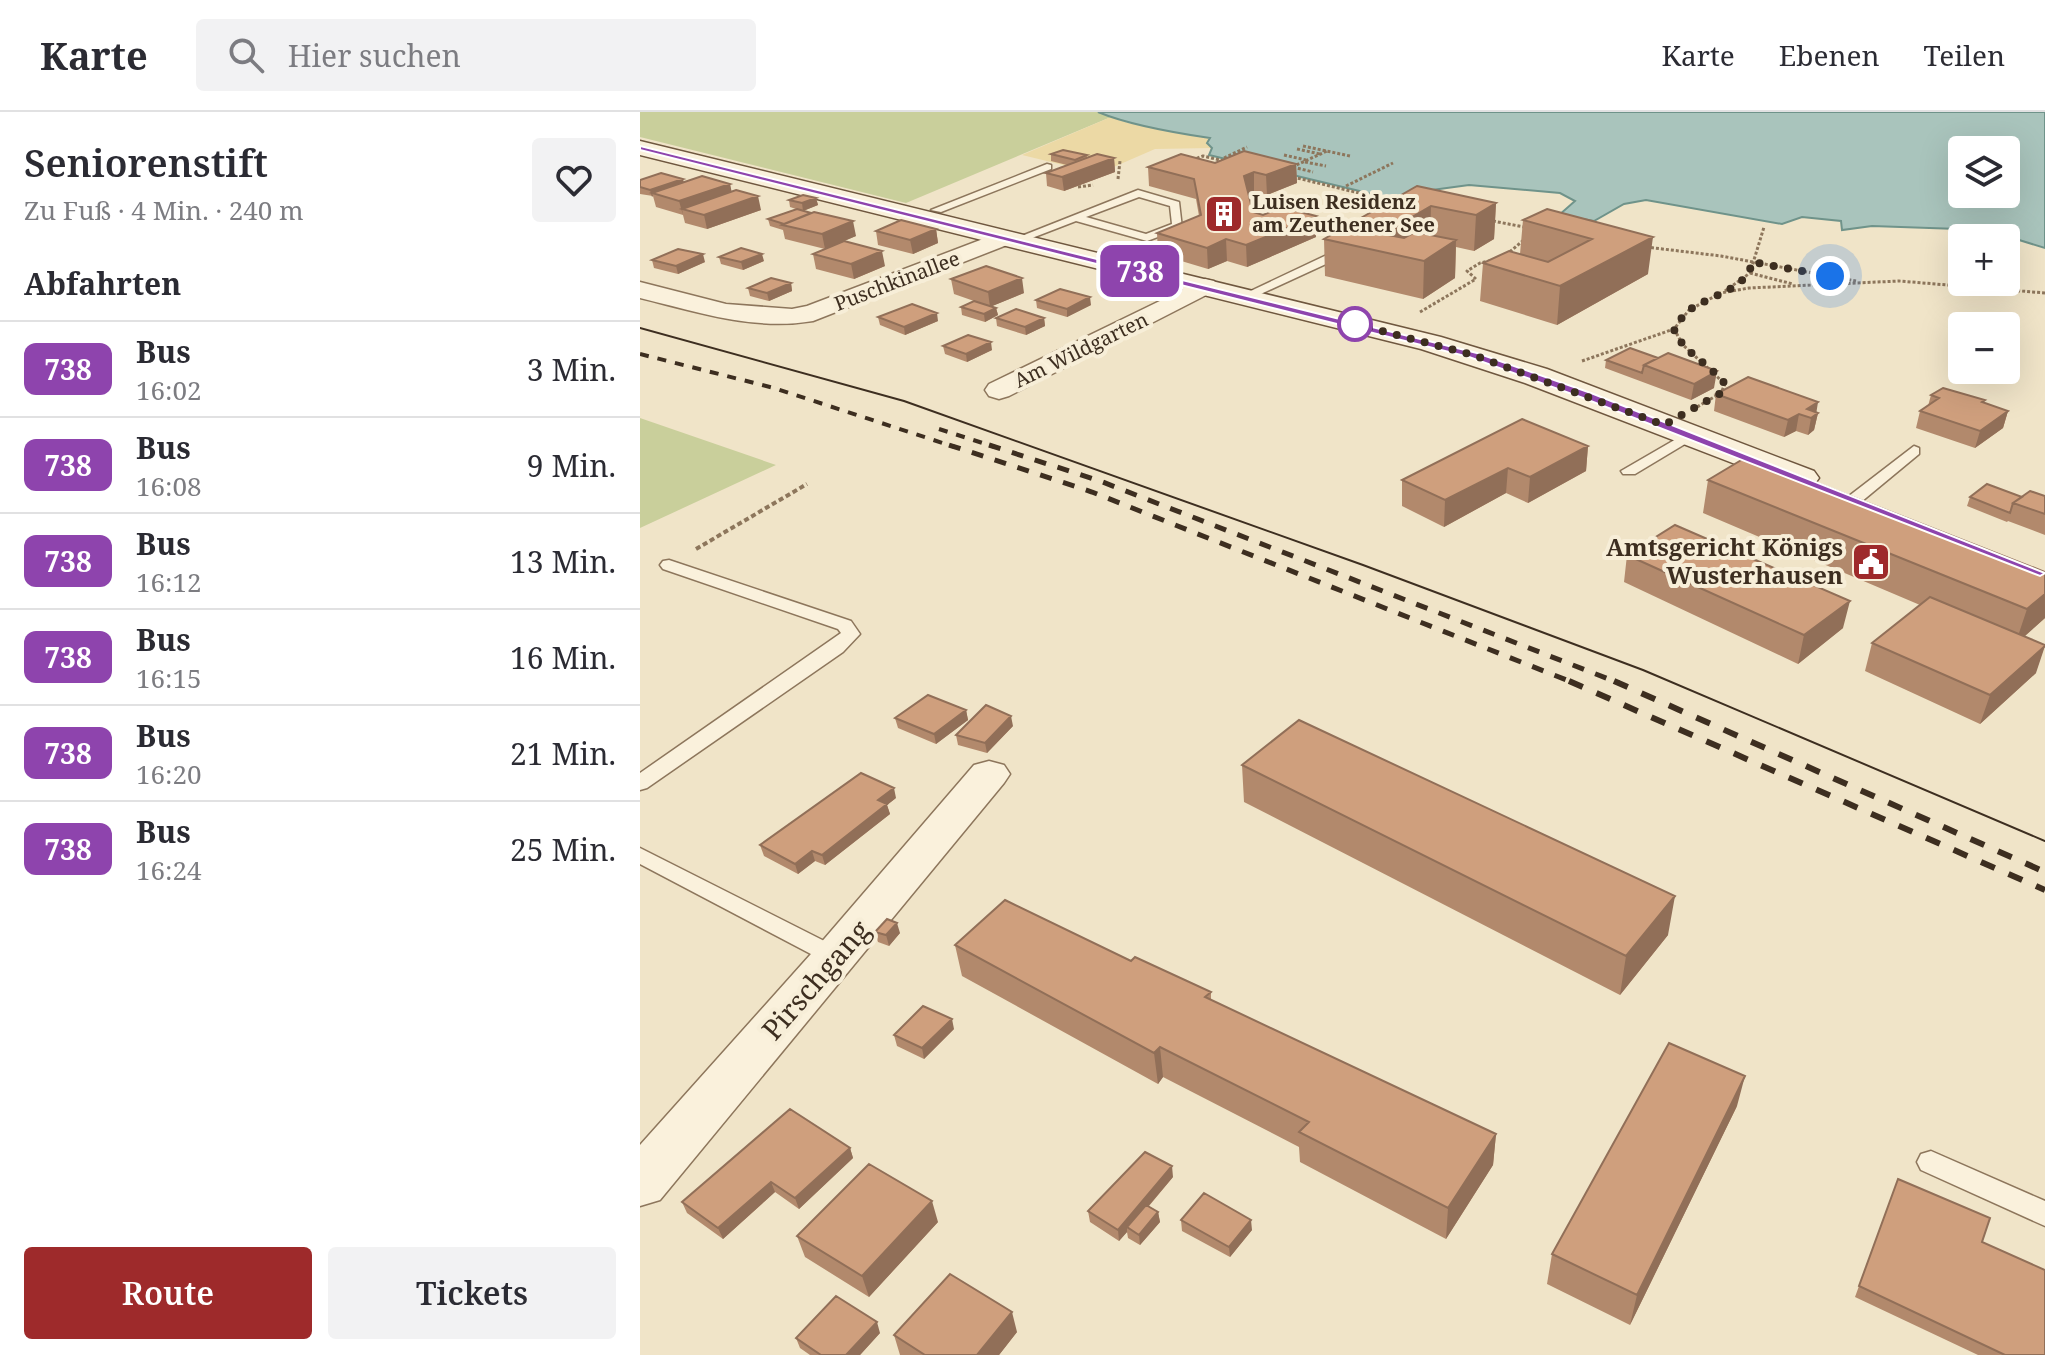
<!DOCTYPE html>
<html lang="de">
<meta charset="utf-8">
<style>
body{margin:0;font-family:"Noto Serif",serif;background:#f2f2f3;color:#2b2b33;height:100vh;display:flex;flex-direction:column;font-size:30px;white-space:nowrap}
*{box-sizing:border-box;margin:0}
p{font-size:26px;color:#7c7c81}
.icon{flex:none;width:44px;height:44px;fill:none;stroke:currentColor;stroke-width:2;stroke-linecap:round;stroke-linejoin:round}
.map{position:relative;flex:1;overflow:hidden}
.details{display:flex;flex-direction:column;background:#fff;width:640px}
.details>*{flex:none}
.badge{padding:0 16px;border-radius:12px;font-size:28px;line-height:52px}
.buttons{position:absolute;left:1308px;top:24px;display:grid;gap:16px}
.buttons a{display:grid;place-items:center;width:72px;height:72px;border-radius:8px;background:#fff;box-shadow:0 8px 32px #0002;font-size:40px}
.you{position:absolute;width:40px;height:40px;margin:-20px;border:6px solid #fff;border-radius:50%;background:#1a73e8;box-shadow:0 0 0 12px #1a73e833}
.map>.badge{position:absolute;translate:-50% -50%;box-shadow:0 0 0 4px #fff}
h2{padding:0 24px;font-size:30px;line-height:72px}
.round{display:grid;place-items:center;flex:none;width:84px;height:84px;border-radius:8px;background:#f2f2f3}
.summary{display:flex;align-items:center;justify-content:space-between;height:136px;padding:0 24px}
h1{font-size:38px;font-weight:600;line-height:60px}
.cta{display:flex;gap:16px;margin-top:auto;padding:16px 24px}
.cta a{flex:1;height:92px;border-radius:8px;background:#9e2a2b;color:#fff;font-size:32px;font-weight:600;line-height:92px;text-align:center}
.cta a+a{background:#f2f2f3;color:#2b2b33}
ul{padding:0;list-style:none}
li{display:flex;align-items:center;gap:24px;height:96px;padding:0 24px;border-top:2px solid #e1e1e2}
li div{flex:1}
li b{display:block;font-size:30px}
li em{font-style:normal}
li .badge{min-width:88px;font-weight:700;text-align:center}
header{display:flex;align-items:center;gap:48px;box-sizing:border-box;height:112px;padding:0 40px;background:#fff;border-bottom:2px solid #e1e1e2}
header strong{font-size:38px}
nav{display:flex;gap:44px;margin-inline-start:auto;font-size:28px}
.search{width:560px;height:72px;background:#f2f2f3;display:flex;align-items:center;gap:20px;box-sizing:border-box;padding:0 28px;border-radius:8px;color:#7c7c81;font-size:30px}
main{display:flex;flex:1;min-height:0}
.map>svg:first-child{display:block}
</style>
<header>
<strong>Karte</strong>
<div class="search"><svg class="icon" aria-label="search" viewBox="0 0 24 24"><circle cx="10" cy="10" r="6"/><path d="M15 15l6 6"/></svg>Hier suchen</div>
<nav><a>Karte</a><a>Ebenen</a><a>Teilen</a></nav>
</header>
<main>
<section class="details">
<div class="summary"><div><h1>Seniorenstift</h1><p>Zu Fuß · 4 Min. · 240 m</p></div><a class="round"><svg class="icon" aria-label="heart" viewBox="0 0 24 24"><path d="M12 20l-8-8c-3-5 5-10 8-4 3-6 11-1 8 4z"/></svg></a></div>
<h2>Abfahrten</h2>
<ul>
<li><span class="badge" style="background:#8e44ad;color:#fff">738</span><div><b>Bus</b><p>16:02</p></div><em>3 Min.</em></li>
<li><span class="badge" style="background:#8e44ad;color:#fff">738</span><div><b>Bus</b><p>16:08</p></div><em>9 Min.</em></li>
<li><span class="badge" style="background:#8e44ad;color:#fff">738</span><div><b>Bus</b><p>16:12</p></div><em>13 Min.</em></li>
<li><span class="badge" style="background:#8e44ad;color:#fff">738</span><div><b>Bus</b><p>16:15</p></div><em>16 Min.</em></li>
<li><span class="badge" style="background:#8e44ad;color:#fff">738</span><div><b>Bus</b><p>16:20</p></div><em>21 Min.</em></li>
<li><span class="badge" style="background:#8e44ad;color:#fff">738</span><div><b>Bus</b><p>16:24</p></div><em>25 Min.</em></li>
</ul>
<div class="cta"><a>Route</a><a>Tickets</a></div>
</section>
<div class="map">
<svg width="1405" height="1243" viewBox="0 0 1405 1243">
<rect width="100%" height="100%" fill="#f0e4c8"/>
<path fill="#c9cf9b" d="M 0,0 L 458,0 L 471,5 L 266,91 L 0,25 Z
M 0,306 L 136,353 L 0,416 Z"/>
<path fill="#ecd9a5" d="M 471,5 L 491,12 L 505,12 L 571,26 L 572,36 L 515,37 L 469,57 L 444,58 L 382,43 Z"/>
<path fill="#a9c4bc" stroke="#6f938a" stroke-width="2" fill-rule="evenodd" d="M 458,0 L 1405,0 L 1405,136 L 1347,118 L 1232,114 L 1202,118 L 1201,109 L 1162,105 L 1142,112 L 1006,88 L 984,92 L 954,109 L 919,103 L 935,89 L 920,81 L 829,73 L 792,78 L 757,88 L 569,43 L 572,36 L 567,31 L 570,26 C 536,21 489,13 458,0 ZM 1322,38 L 1366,38 L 1366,82 L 1322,82 Z"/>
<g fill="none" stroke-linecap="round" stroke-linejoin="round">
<defs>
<path id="lane" d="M 407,52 L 411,53 L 411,57 L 301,100 L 291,98 Z
M 498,78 L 539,90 L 542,116 L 507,129 L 436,109 L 379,131 L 369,129 ZM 499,85 L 530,94 L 532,112 L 506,122 L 446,105 Z
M 708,133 L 714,137 L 712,140 L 610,187 L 600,184 Z
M 1050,319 L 1057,323 L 1055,326 L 995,362 L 983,362 L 981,359 Z
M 1274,334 L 1279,336 L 1279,342 L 1221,390 L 1209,390 L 1209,384 Z
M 29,448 L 211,509 L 220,522 L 203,540 L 7,676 L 0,678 L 0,661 L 201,521 L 198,517 L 23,457 L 20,453 L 23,449 Z
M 0,736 L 204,839 L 208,845 L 204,851 L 196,854 L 188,851 L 0,752 Z
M 1291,1039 L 1405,1089 L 1405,1114 L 1281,1058 L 1277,1050 L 1281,1042 Z"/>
<path id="street" d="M 364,119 L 372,121 L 376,126 L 372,131 L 173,209 C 113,219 58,200 0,186 L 0,170 L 86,192 L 152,197 L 167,194 Z
M 565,167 L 574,169 L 577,174 L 574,179 L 369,284 L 359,287 L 349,284 L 345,278 L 349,272 Z
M 349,649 L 364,653 L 370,662 L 364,671 L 20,1088 L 0,1094 L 0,1033 L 179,833 L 334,653 Z"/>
<path id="secondary" d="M 0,29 L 801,225 L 907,257 L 1174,359 L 1179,366 L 1174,373 L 1162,376 L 1150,373 L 885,271 L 781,237 L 0,43 Z"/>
</defs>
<use href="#lane" stroke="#8d765c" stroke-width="3"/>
<use href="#street" stroke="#8d765c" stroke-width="3"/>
<use href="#secondary" stroke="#6f573f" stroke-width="3"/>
<path stroke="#8d765c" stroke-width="3" stroke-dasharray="3 2" stroke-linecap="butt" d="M 663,34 L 710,44
M 657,37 L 680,42
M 644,43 L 666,48
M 584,46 L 607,35
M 552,48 L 563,44 L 584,49
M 665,50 L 686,54
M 652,55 L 687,39
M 653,55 L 673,60
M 653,65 L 756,90
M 478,67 L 480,49
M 706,74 L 753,51
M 438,75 L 453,73
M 848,108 L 889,116
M 1006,135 L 1081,144 L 1216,169
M 866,143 L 886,126
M 1110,161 L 1153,172
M 1085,179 L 1110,161 L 1124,115
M 780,200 L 836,167 L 827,159 L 840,151 L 854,148
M 1034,217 L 1043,233 L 1085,272 L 1081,281 L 1057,295
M 942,249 L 1034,217 L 1049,198 L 1081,181 L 1109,176 L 1259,169 L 1405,181"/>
<path stroke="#8d765c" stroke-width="4" stroke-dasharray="5 3" stroke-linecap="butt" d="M 56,437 L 167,372"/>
<use href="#lane" fill="#faf1dc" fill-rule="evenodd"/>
<use href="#street" fill="#faf1dc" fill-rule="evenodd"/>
<use href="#secondary" fill="#faf1dc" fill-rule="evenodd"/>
<path stroke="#3d2e20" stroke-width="2" d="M 0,216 L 264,289 L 723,453 L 1003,558 L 1405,729"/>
<path stroke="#3d2e20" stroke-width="4" stroke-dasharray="9 9" stroke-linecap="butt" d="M 0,242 L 134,276 L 315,335
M 299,317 L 355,335"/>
<path stroke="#3d2e20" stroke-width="5" stroke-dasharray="12 12" stroke-linecap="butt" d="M 309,333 L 452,380 L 934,571
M 349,333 L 460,369 L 979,571"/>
<path stroke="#3d2e20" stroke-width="6" stroke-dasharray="15 15" stroke-linecap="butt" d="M 929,569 L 1405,778
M 974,569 L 1405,760"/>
</g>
<path fill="#b2896c" d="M 411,42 L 447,43 L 447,46 L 474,46 L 475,60 L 424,79 L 407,74 L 406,61 L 427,53 L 411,49 Z
M 656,52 L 657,71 L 627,83 L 614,80 L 609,82 L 613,100 L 623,103 L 676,104 L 676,125 L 607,155 L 587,149 L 568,157 L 518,142 L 517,121 L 559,104 L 556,87 L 509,74 L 508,55 Z
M 0,68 L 90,72 L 91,80 L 121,98 L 67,117 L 45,111 L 43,103 L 16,95 L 13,84 L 0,82 Z
M 777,74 L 856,91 L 854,127 L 834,139 L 816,135 L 815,166 L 783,187 L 685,164 L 684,127 Z
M 176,86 L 178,93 L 163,99 L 216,124 L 185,137 L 145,127 L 143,118 L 130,114 L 128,107 L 156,97 L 150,95 L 149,88 Z
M 907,97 L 1008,162 L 917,213 L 840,189 L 843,151 L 880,142 L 883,108 Z
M 296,117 L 298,131 L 273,142 L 238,133 L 236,119 Z
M 173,142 L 245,154 L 214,167 L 176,157 Z
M 79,145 L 124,149 L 103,158 L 81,152 Z
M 12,148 L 65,150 L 38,162 L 14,156 Z
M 311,167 L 384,181 L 352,194 L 356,196 L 358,203 L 345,210 L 322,203 L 321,195 L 334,189 L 314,182 Z
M 151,171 L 152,179 L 129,189 L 110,184 L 108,176 Z
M 396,188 L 451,193 L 427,205 L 397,196 Z
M 238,205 L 298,209 L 265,223 L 240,213 Z
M 356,206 L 404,206 L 405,214 L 386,223 L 357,214 Z
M 303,234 L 352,238 L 327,250 L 305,242 Z
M 990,236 L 1074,276 L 1051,288 L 965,256 L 966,248 Z
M 1076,282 L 1176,300 L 1178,301 L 1174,318 L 1168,323 L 1156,319 L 1144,325 L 1074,299 Z
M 1291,283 L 1344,291 L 1368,299 L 1363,316 L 1335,336 L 1276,316 L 1280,299 L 1288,294 Z
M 948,334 L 946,359 L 888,391 L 866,381 L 804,415 L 762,394 L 762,368 Z
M 1108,344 L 1405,506 L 1384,524 L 1396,561 L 1340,612 L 1225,559 L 1232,531 L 1280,493 L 1063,401 L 1068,368 Z
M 1405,384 L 1405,423 L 1368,409 L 1367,410 L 1327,394 L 1330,385 Z
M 987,443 L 1203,516 L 1158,552 L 984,470 Z
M 326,598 L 328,608 L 296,632 L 258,616 L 255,606 Z
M 373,614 L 347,641 L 318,633 L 316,623 Z
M 602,653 L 1028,823 L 980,883 L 604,690 Z
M 256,686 L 247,693 L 250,702 L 185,753 L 175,749 L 158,762 L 124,744 L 120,733 Z
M 235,820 L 260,821 L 249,834 L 238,830 Z
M 315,833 L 491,849 L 571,880 L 571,888 L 856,1022 L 853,1053 L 806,1127 L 660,1050 L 659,1035 L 523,965 L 518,972 L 322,864 Z
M 314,917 L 284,947 L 257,934 L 254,923 Z
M 1097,994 L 990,1213 L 907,1172 L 912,1142 Z
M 210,1036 L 213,1046 L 159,1097 L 135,1080 L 83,1127 L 47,1101 L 42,1090 Z
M 533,1065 L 509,1094 L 518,1100 L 520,1110 L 500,1133 L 488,1126 L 487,1120 L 479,1129 L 450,1110 L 448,1099 Z
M 1258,1067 L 1342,1130 L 1405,1243 L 1338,1243 L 1215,1185 Z
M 541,1108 L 612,1118 L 590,1145 L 542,1119 Z
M 298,1110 L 229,1185 L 165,1145 L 157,1124 Z
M 377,1220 L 359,1243 L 260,1243 L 254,1223 Z
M 240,1221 L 220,1243 L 170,1243 L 160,1236 L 156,1226 Z"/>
<path fill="#916f58" d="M 474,46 L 475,60 L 424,79 L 422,65 Z
M 656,52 L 657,71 L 627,83 L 626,63 Z
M 614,60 L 614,80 L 604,84 L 604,64 Z
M 43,67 L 45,74 L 12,81 L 13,84 L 12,85 L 10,78 Z
M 90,72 L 93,86 L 42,97 L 43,103 L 39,89 Z
M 118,84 L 121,98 L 67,117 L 64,103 Z
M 176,86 L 178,93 L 163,99 L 162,91 Z
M 856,91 L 854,127 L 834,139 L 836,103 Z
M 791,94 L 790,130 L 765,145 L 743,122 Z
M 676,104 L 676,125 L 607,155 L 606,133 Z
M 213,109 L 216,124 L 185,137 L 182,122 Z
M 296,117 L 298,131 L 273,142 L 270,128 Z
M 1013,125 L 1008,162 L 917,213 L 920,174 Z
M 586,127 L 587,149 L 568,157 L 567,136 Z
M 816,128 L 815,166 L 783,187 L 784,149 Z
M 242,139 L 245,154 L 214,167 L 211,152 Z
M 63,142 L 65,150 L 38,162 L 36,154 Z
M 122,142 L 124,149 L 103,158 L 101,150 Z
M 382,166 L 384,181 L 350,195 L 348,180 Z
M 151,171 L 152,179 L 129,189 L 127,181 Z
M 450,185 L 451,193 L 427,205 L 427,197 Z
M 356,196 L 358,203 L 345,210 L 344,202 Z
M 297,201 L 298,209 L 265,223 L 264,215 Z
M 404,206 L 405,214 L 386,223 L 385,215 Z
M 351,230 L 352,238 L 327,250 L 326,242 Z
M 1077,259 L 1074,276 L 1051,288 L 1054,272 Z
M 1178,290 L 1176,303 L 1178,301 L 1174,318 L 1168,323 L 1171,306 L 1167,297 Z
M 1368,299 L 1363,316 L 1335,336 L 1340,319 Z
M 1159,302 L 1156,319 L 1144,325 L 1148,308 Z
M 948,334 L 946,359 L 888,391 L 890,365 Z
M 868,356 L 866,381 L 804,415 L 805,388 Z
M 1405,482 L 1405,506 L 1375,533 L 1387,497 Z
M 1210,489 L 1203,516 L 1158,552 L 1164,523 Z
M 1405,534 L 1396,561 L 1340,612 L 1350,583 Z
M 326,598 L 328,608 L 296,632 L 294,622 Z
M 371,604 L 373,614 L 347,641 L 345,631 Z
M 254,676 L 256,686 L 247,693 L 250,702 L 185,753 L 182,743 L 238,688 Z
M 172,739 L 175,749 L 158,762 L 155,752 Z
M 1035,784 L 1028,823 L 980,883 L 986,844 Z
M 257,811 L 260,821 L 249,834 L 246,823 Z
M 312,907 L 314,917 L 284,947 L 282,936 Z
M 520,935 L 523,965 L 518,972 L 514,941 Z
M 1105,964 L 1097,994 L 990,1213 L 997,1183 Z
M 856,1022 L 853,1053 L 806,1127 L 808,1096 Z
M 210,1036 L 213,1046 L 159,1097 L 155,1086 Z
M 532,1054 L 533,1065 L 489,1117 L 487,1115 L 487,1120 L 479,1129 L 478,1118 Z
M 131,1070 L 135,1080 L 83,1127 L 78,1116 Z
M 292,1089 L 298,1110 L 229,1185 L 222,1164 Z
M 518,1100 L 520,1110 L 500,1133 L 499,1123 Z
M 611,1108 L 612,1118 L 590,1145 L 589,1135 Z
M 372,1200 L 377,1220 L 359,1243 L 337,1243 Z
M 237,1210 L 240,1221 L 220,1243 L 206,1243 Z"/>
<path fill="#cf9f7d" stroke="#916f58" stroke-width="2" d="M 423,38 L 447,43 L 435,48 L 411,42 Z
M 604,39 L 656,52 L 626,63 L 614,60 L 604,64 L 613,100 L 623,103 L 642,95 L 676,104 L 606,133 L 586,127 L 567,136 L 517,121 L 561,103 L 554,67 L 508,55 L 541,42 L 575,51 Z
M 457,42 L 474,46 L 422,65 L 406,61 Z
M 21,61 L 43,67 L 10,78 L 0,75 L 0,68 Z
M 62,64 L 90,72 L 39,89 L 12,81 Z
M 777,74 L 856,91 L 836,103 L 791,94 L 743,122 L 764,126 L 775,120 L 816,128 L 784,149 L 684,127 Z
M 96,78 L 118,84 L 64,103 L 42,97 Z
M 163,83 L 176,86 L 162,91 L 149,88 Z
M 157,97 L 171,101 L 144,112 L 128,107 Z
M 907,97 L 1013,125 L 920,174 L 843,151 L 869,139 L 908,150 L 952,127 L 883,108 Z
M 174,100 L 213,109 L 182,122 L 142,113 Z
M 261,108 L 296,117 L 270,128 L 236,119 Z
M 204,129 L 242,139 L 211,152 L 173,142 Z
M 101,136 L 122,142 L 101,150 L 79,145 Z
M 38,137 L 63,142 L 36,154 L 12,148 Z
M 346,154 L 382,166 L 348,180 L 311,167 Z
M 131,166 L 151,171 L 127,181 L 108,176 Z
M 420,177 L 450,185 L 427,197 L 396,188 Z
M 334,189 L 356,196 L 344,202 L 321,195 Z
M 272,192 L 297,201 L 264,215 L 238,205 Z
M 376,197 L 404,206 L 385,215 L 356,206 Z
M 328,223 L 351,230 L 326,242 L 303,234 Z
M 990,236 L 1018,246 L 1004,253 L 1002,261 L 966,248 Z
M 1028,241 L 1077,259 L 1054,272 L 1004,253 Z
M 1108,265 L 1178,290 L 1167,297 L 1178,301 L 1171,306 L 1159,302 L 1148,308 L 1076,282 Z
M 1303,276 L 1345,288 L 1342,290 L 1368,299 L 1340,319 L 1280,299 L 1299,286 L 1291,283 Z
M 882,307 L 948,334 L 890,365 L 868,356 L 805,388 L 762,368 Z
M 1108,344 L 1405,460 L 1405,482 L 1387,497 L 1068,368 Z
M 1347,372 L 1382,385 L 1373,391 L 1370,401 L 1330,385 Z
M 1390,379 L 1405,384 L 1405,402 L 1373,391 Z
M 1035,413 L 1210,489 L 1164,523 L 987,443 Z
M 1290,485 L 1405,533 L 1405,534 L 1350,583 L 1232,531 Z
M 288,583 L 326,598 L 294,622 L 255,606 Z
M 346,593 L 371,604 L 345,631 L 316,623 Z
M 659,608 L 1035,784 L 986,844 L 602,653 Z
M 221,661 L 254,676 L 238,688 L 247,692 L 182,743 L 172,739 L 155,752 L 120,733 Z
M 365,788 L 491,849 L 495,845 L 571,880 L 565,885 L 856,1022 L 808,1096 L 659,1020 L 669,1010 L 520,935 L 514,941 L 315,833 Z
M 247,807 L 257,811 L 246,823 L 235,820 Z
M 283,894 L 312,907 L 282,936 L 254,923 Z
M 1029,931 L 1105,964 L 997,1183 L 912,1142 Z
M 150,997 L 210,1036 L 155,1086 L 131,1070 L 78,1116 L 42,1090 Z
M 505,1040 L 532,1054 L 478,1118 L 448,1099 Z
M 229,1052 L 292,1089 L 222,1164 L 157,1124 Z
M 1258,1067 L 1350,1106 L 1342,1130 L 1405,1158 L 1405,1243 L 1365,1243 L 1219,1174 Z
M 564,1081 L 611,1108 L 589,1135 L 541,1108 Z
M 506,1093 L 518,1100 L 499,1123 L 487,1115 Z
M 310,1162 L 372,1200 L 337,1243 L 285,1243 L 254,1223 Z
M 196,1184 L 237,1210 L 206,1243 L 181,1243 L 156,1226 Z"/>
<path fill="#8e44ad" stroke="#fff" stroke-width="2" d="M 0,34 L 837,241 L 951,281 L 1405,461 L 1400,464 L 943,286 L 829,245 L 0,38 Z"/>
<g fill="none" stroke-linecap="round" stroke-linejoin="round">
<path stroke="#3d2e20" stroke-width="8" stroke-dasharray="0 14.4" d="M 715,212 L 833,243 L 1024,313 L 1081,281 L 1085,272 C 1071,253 1040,238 1034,217 C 1039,210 1044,201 1051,197 C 1071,183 1108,177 1112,150 L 1190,164"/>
</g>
<defs>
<symbol id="building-square" viewBox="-11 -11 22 22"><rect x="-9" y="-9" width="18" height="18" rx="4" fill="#9e2a2b" stroke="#f7eed8"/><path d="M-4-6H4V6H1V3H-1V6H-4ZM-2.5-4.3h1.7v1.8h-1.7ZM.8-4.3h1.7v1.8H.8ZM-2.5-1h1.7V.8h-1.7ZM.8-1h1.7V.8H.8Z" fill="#fff"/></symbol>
<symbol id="civic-square" viewBox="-11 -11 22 22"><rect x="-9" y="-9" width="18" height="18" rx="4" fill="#9e2a2b" stroke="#f7eed8"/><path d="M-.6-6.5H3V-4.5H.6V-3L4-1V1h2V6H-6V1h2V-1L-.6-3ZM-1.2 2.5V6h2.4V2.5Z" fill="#fff"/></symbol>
</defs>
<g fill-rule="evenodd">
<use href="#building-square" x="562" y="80" width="44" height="44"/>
<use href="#civic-square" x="1209" y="428" width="44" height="44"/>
</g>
<circle fill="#fff" stroke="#8e44ad" stroke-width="4" cx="715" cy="212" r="16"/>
<g text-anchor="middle" stroke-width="8" stroke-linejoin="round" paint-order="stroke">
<g font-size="20" font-weight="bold" fill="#3d2e20" stroke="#f7eed8" text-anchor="start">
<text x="612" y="97">Luisen Residenz<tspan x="612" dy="23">am Zeuthener See</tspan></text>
</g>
<g font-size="20" fill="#3d2e20" stroke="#f7eed8">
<text transform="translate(257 169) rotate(-21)" y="7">Puschkinallee</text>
<text transform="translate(441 238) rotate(-26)" y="7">Am Wildgarten</text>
</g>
<g font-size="24" font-weight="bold" fill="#3d2e20" stroke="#f7eed8" text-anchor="end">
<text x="1203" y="444">Amtsgericht Königs<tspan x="1203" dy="28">Wusterhausen</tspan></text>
</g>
<g font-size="28" fill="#3d2e20" stroke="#f7eed8">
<text transform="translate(176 868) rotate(-49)" y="10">Pirschgang</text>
</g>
</g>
</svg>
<div class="buttons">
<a><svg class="icon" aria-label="layers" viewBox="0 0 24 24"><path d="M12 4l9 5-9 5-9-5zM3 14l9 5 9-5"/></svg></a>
<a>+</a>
<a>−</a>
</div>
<div class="you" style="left:1190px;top:164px"></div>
<b class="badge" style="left:500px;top:159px;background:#8e44ad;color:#fff">738</b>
</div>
</main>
